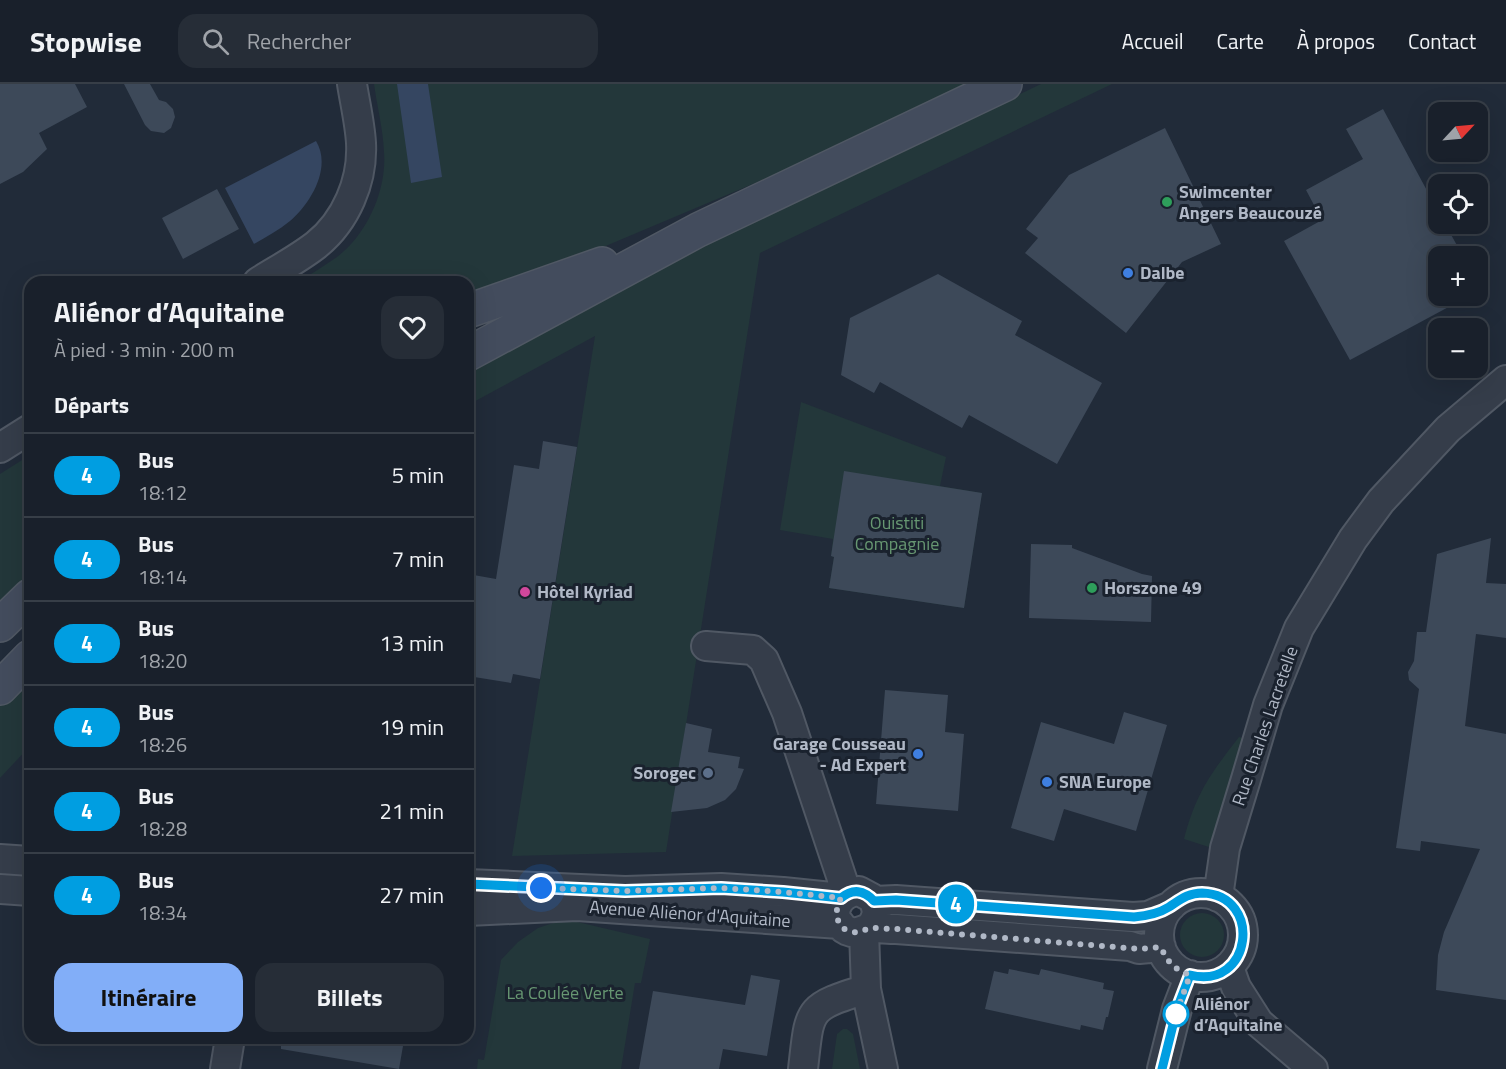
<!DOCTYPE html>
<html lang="fr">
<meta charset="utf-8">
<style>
body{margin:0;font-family:"Titillium Web",sans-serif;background:#262d37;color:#f1f3f6;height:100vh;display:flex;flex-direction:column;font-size:22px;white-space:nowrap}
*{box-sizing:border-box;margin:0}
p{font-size:20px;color:#9fa3a9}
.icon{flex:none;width:33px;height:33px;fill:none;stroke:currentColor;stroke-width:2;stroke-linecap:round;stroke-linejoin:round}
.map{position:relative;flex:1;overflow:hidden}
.drawer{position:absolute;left:24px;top:192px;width:450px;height:768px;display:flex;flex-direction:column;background:#19202b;border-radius:18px;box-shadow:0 6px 24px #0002,0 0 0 2px #373e47}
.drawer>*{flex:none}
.badge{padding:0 12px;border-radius:20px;font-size:21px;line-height:39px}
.needle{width:39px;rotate:64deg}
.fabs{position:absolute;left:1428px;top:18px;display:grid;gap:12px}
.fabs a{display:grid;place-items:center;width:60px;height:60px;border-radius:12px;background:#19202b;box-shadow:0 6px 24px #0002,0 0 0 2px #373e47;font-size:30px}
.you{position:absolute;width:30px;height:30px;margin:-15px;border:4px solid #fff;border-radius:50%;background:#1a73e8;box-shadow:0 0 0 9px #1a73e833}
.map>.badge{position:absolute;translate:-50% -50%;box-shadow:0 0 0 3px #fff}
h2{padding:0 30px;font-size:22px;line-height:54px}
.round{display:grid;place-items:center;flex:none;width:63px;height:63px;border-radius:18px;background:#262d37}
.summary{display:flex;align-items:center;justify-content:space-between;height:102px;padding:0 30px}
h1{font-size:28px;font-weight:700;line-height:45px}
.primary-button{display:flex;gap:12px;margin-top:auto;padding:12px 30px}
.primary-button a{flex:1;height:69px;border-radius:18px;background:#82aef8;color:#111;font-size:24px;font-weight:700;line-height:69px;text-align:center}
.primary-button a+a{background:#262d37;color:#f1f3f6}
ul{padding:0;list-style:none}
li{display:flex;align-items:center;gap:18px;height:84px;padding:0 30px;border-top:2px solid #373e47}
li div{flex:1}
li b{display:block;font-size:22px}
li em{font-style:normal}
li .badge{min-width:66px;font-weight:700;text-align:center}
header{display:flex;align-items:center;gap:36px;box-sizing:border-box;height:84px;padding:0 30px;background:#19202b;border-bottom:2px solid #373e47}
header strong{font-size:28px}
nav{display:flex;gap:33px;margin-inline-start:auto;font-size:21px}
.search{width:420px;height:54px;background:#262d37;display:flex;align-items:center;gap:15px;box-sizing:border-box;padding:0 21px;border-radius:18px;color:#9fa3a9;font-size:22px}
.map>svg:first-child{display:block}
</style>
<header>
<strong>Stopwise</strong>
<div class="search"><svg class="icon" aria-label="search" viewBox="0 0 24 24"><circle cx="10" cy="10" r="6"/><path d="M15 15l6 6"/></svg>Rechercher</div>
<nav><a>Accueil</a><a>Carte</a><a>À propos</a><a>Contact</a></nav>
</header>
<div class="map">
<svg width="1506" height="985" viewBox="0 0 1506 985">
<rect width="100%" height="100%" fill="#212b39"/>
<path fill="#23373a" d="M 374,0 L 975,0 L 824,70 L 468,220 L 468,198 L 298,198 C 311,190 324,182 337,173 C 367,150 387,106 384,68 C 383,45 377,22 374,0 Z
M 1041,0 L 1112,0 L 760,169 L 666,768 L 512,772 L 595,252 L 468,321 L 468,279 L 627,198 Z
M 801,318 L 946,373 L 940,402 L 982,409 L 964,524 L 829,504 L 834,473 L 831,472 L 833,455 L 780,446 Z
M 30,371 L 30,501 L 0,528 L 0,390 Z
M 30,585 L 30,662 L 0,694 L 0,615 Z
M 1239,653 L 1246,655 L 1212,764 L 1184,755 C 1196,709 1211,689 1239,653 Z
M1180 851a22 22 0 1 1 44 0a22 22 0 1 1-44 0Z
M 562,836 L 573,837 L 650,855 L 641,899 L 635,899 L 621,985 L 477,985 L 478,975 L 484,976 L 501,876 L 518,858 L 538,844 Z
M 843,945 L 847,945 L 853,950 L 860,985 L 832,985 L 837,950 Z"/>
<path fill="#354661" d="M 397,0 L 428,0 L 442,93 L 411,99 Z
M 316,57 C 332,83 311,119 290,137 C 279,146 266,153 254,160 L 225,104 Z"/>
<path fill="#3d4959" d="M 0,0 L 75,0 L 87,23 L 39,49 L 47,65 L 23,88 L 0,100 Z
M 124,0 L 150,0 L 159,16 L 166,18 L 173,25 L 175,33 L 171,44 L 164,49 L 151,47 L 145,41 Z
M 1383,25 L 1438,127 L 1438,140 L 1445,140 L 1463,172 L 1438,172 L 1438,212 L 1469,212 L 1350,276 L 1284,157 L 1322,136 L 1306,106 L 1363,75 L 1346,45 Z
M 1165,44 L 1221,160 L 1182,178 L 1126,249 L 1025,169 L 1038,154 L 1026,145 L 1069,91 Z
M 217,105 L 239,145 L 183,175 L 162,134 Z
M 938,190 L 1022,237 L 1015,251 L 1102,299 L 1057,380 L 969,331 L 962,344 L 880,298 L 874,309 L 841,291 L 850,234 Z
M 543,357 L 577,363 L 540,595 L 513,590 L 511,599 L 468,592 L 468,490 L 496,495 L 514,381 L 539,385 Z
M 844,387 L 982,409 L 964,524 L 829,504 L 834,473 L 831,472 Z
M 1491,454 L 1486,499 L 1506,500 L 1506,554 L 1476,550 L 1465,642 L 1506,650 L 1506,916 L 1436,906 L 1438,871 L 1444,848 L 1480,765 L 1421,757 L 1420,767 L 1396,764 L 1419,605 L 1409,596 L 1408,588 L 1414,577 L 1417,548 L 1426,548 L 1437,470 Z
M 1031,460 L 1072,461 L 1072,464 L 1142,490 L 1152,492 L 1151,538 L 1029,534 Z
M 885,606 L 948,611 L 945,648 L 964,650 L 958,727 L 876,720 Z
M 1124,628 L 1167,641 L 1136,747 L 1064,725 L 1054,757 L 1011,744 L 1041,638 L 1114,660 Z
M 686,639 L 712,645 L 708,668 L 740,673 L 738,684 L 744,685 L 736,705 L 725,716 L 707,724 L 671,728 Z
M 1009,885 L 1039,891 L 1041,885 L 1104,899 L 1103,905 L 1114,907 L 1108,933 L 1106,933 L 1103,946 L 1081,941 L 1080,946 L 985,925 L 994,887 L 1008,890 Z
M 751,891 L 780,896 L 767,972 L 723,965 L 719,985 L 639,985 L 653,907 L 745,921 Z
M 281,954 L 355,954 L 403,962 L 399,985 L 281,965 Z"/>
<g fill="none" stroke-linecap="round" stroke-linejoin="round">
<defs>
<path id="street" d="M 258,198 C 277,186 298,175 316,161 C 346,137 363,97 361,59 C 360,40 355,19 352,0
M 0,364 L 30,345
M 706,562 L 753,566 L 764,576 L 787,629 L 847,810
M 0,775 L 30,777
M 468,800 L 625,807 L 721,804 L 783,808 L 841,814
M 0,805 L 30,807
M1159 851a42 42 0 1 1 84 0a42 42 0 1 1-84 0Z
M 1218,813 L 1225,764 L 1246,695 L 1268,621 L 1299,544 L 1353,455 L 1381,417 L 1448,345 L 1506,296
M 874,817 L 896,816 L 1133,833 L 1148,832 L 1171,822
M 468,827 L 577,822 L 840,840
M 869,844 C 878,835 879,825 872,814 L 859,807 C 836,808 825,836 848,847 C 857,851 863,845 871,844 C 879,844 888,845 896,845 L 1130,862 L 1139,865 L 1161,863
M 864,847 L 866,905 L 883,985
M 1229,883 L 1236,903 L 1259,939 L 1313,985
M 225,985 L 230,954
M 803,985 C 810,924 806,924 866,905
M 1162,985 L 1177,925 L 1190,891"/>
<path id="secondary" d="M 468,227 L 602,180
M 468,270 L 698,146 L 1005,0
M 0,541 L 30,512
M 0,604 L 30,573"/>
</defs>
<use href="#street" stroke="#505864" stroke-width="32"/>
<use href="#secondary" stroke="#505864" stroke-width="36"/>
<use href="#street" stroke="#353d4a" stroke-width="28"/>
<use href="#secondary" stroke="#434c5d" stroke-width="33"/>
</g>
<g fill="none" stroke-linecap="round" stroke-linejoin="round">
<defs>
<path id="line" d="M 468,800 L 625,807 L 721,804 L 783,808 L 841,814 C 853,804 864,806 874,817 L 896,816 L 1134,833 C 1146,832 1158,830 1169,823 C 1180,816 1188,809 1202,809 C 1264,811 1252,907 1190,891 L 1177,925 L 1162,985"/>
</defs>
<use href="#line" stroke="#fff" stroke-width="14"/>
<use href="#line" stroke="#009ee1" stroke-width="9"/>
<path stroke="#b0b8c6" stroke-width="6" stroke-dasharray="0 10.8" d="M 541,804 L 625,807 L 721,804 L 783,808 L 841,814 C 833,827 836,846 853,848 C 860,849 865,845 871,844 C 879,844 888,845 896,845 L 1139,865 L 1161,863 C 1167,878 1175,886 1190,891 L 1176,930"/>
</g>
<g fill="#2e9e5b" stroke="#1a222e" stroke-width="2">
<circle cx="1167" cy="118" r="6"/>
<circle cx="1092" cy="504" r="6"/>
</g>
<g fill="#3f7fe0" stroke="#1a222e" stroke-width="2">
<circle cx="1128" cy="189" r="6"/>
<circle cx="918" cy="670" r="6"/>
<circle cx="1047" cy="698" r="6"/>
</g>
<circle fill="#d1479c" stroke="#1a222e" stroke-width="2" cx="525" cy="508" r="6"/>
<circle fill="#5c6f8a" stroke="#1a222e" stroke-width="2" cx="708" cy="689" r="6"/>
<circle fill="#fff" stroke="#009ee1" stroke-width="3" cx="1176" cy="930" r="12"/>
<g text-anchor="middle" stroke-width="6" stroke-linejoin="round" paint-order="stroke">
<g font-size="18" font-weight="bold" fill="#b0b8c6" stroke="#1a222e" text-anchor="start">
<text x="1179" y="114">Swimcenter<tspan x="1179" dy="21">Angers Beaucouzé</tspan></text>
<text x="1140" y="195">Dalbe</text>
<text x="1104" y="510">Horszone 49</text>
<text x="537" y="514">Hôtel Kyriad</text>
<text x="906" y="666" text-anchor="end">Garage Cousseau<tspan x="906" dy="21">- Ad Expert</tspan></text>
<text x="696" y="695" text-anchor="end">Sorogec</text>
<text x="1059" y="704">SNA Europe</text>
</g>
<g font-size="18" fill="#679772" stroke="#1a222e">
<text x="897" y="445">Ouistiti<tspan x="897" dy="21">Compagnie</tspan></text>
<text x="565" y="915">La Coulée Verte</text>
</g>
<g font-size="18" fill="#b0b8c6" stroke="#1a222e">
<text transform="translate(1265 642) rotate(-71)" y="6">Rue Charles Lacretelle</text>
<text transform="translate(690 830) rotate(4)" y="6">Avenue Aliénor d'Aquitaine</text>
</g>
<g font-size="18" font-weight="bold" fill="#b0b8c6" stroke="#1a222e" text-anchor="start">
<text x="1194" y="926">Aliénor<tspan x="1194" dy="21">d’Aquitaine</tspan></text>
</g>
</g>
</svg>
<div class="fabs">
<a><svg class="needle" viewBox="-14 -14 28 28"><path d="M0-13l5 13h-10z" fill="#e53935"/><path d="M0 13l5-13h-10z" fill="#9fa3a9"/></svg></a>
<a><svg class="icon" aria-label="locate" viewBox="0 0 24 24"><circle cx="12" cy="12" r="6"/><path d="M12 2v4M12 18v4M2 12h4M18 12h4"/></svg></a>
<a>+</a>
<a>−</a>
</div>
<div class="you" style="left:541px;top:804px"></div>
<b class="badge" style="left:956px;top:820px;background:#009ee1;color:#fff">4</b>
<section class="drawer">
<div class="summary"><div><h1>Aliénor d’Aquitaine</h1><p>À pied · 3 min · 200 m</p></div><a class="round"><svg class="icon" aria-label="heart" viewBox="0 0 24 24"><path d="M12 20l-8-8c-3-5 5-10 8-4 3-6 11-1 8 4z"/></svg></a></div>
<h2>Départs</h2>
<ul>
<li><span class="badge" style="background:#009ee1;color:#fff">4</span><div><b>Bus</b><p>18:12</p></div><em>5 min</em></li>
<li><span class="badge" style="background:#009ee1;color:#fff">4</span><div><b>Bus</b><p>18:14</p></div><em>7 min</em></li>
<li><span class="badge" style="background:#009ee1;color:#fff">4</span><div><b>Bus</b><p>18:20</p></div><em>13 min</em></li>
<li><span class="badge" style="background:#009ee1;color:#fff">4</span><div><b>Bus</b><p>18:26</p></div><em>19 min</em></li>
<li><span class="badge" style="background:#009ee1;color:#fff">4</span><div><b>Bus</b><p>18:28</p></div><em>21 min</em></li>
<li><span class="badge" style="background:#009ee1;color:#fff">4</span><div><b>Bus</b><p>18:34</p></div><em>27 min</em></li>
</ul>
<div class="primary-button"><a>Itinéraire</a><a>Billets</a></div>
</section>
</div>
